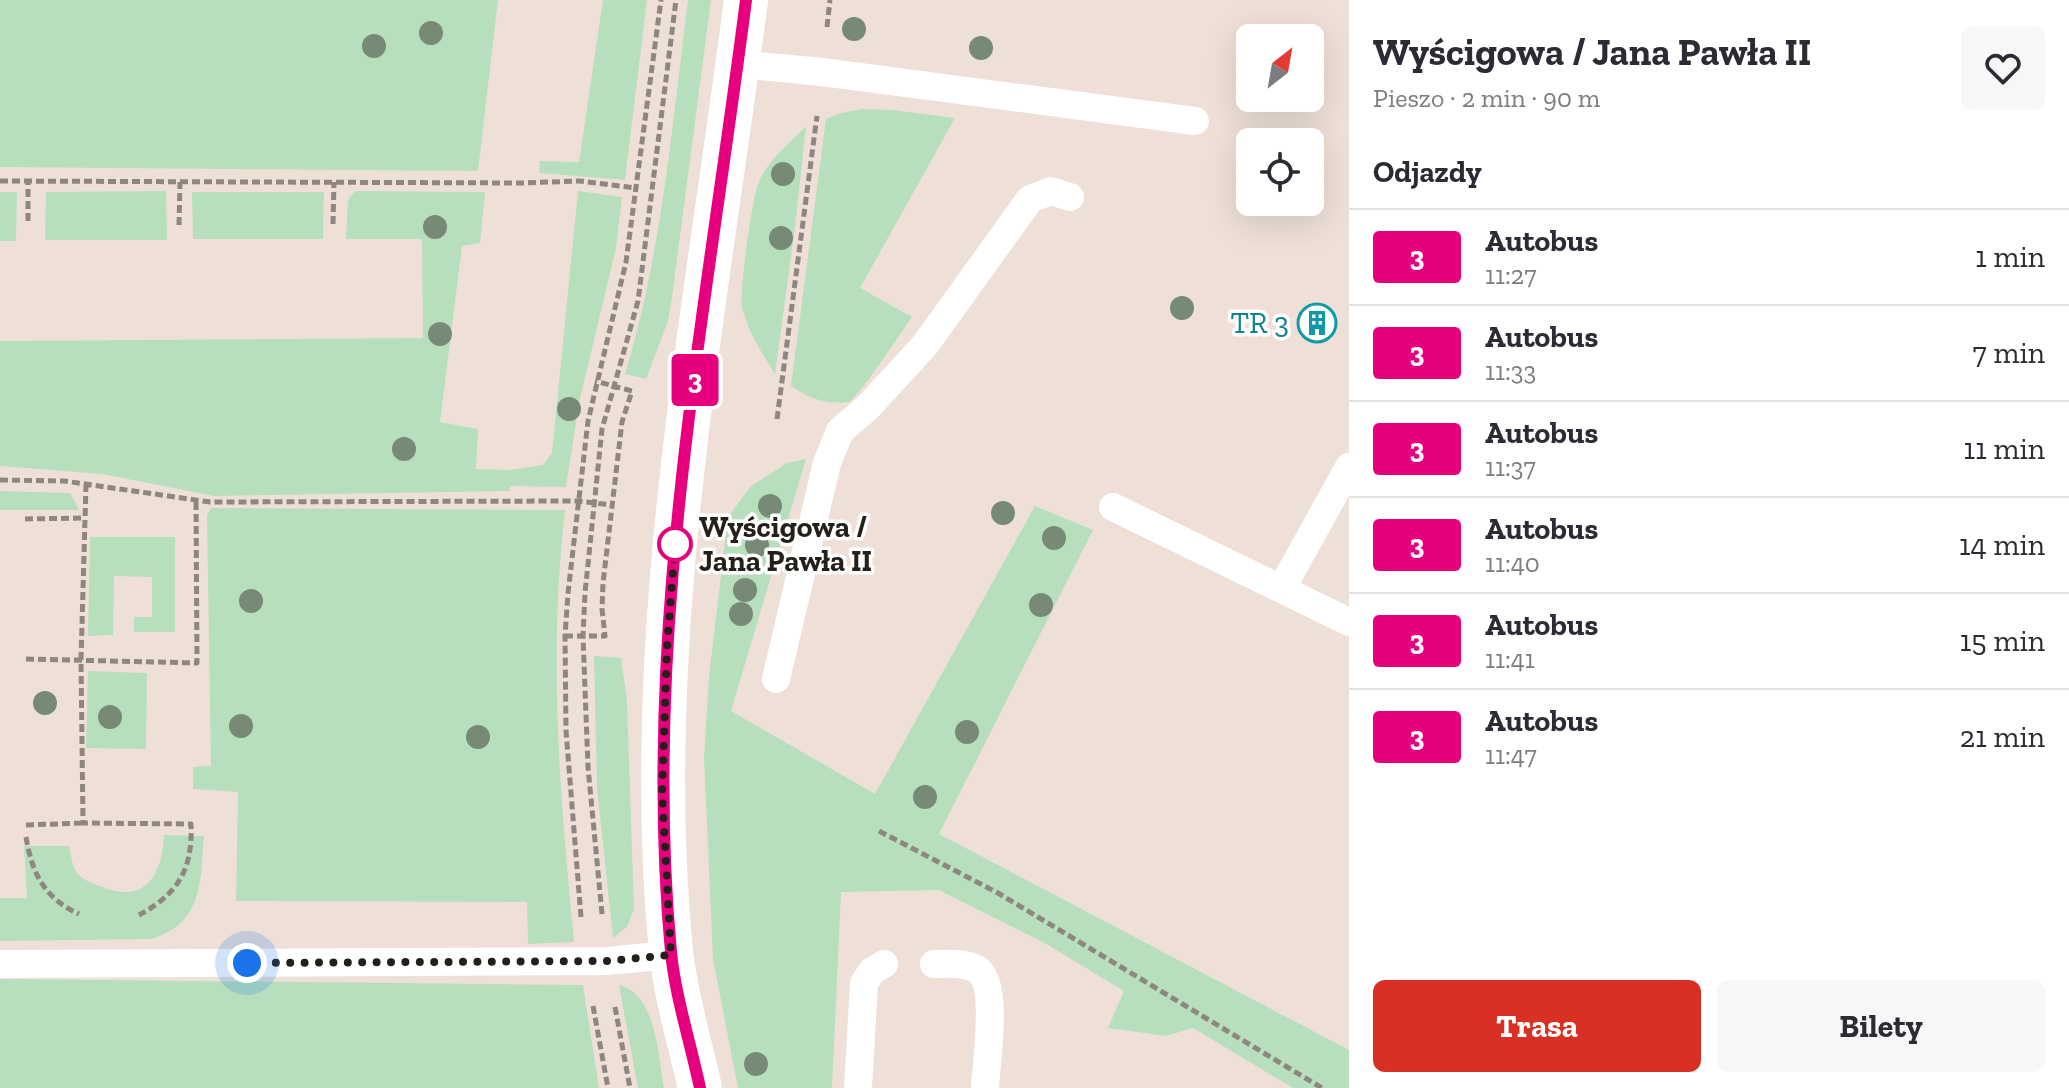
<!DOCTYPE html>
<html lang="pl">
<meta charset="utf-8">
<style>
body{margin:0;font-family:"Zilla Slab",serif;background:#f7f7f7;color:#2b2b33;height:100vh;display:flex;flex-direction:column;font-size:30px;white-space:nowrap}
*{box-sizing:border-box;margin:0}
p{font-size:26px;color:#7c7c81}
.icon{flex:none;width:44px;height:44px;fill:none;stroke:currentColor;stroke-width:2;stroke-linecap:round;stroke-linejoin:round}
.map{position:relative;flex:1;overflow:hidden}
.drawer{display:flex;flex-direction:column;background:#fff;width:720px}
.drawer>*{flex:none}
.badge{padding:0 16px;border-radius:6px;font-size:28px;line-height:52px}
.needle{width:52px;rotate:31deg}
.fabs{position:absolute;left:1236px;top:24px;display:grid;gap:16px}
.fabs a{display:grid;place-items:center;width:88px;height:88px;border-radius:12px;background:#fff;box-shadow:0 8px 32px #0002;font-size:40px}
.you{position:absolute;width:40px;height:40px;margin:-20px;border:6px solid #fff;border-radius:50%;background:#1a73e8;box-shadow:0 0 0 12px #1a73e833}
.map>.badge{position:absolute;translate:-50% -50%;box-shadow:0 0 0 4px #fff}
h2{padding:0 24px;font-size:30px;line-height:72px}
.round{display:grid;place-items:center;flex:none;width:84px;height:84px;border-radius:12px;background:#f7f7f7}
.overview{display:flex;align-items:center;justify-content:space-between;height:136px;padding:0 24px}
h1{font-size:38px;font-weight:700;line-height:60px}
.action{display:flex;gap:16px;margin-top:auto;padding:16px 24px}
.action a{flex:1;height:92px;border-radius:12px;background:#d93025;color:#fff;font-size:32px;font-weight:700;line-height:92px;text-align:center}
.action a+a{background:#f7f7f7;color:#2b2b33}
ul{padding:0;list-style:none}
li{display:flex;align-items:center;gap:24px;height:96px;padding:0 24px;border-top:2px solid #e1e1e2}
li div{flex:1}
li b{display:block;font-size:30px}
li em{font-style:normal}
li .badge{min-width:88px;font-weight:700;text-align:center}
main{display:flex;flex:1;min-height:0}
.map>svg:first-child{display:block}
</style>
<main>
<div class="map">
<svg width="1349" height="1088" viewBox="0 0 1349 1088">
<rect width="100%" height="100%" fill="#eee0d7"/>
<path fill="#b7dfbe" d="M 0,0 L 498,0 L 478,171 L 0,167 Z
M 603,0 L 647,0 L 625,180 L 539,173 L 540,161 L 579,162 Z
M 688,0 L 711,0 L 672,297 L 668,321 L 646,379 L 625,374 C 662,253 672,125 688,0 Z
M 863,109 L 892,110 L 955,118 L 860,288 L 912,317 L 870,378 L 850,402 C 825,404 812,400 791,386 L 826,119 L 841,113 Z
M 806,127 L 795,227 L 775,374 C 762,353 748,332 742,307 C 739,292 752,200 758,184 C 767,161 788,144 806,127 Z
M 166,191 L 167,240 L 45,240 L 46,192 Z
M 355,191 L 485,192 L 480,243 L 462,246 L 440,422 L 478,429 L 476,469 L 509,470 L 543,465 L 552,453 L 578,191 L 622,197 L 616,248 L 579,403 L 566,487 L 510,486 L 510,491 L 214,496 L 102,474 L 0,466 L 0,341 L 423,338 L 422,239 L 346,239 L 348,200 Z
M 0,192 L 17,192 L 16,241 L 0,241 Z
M 324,192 L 323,239 L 193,239 L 192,192 Z
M 806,459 L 731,711 L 875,794 L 1035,506 L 1093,530 L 939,834 L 1349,1050 L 1349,1088 L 1293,1088 L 1193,1028 L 1166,1036 L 1108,1028 L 1124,991 L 1043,942 L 939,890 L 841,892 L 832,1088 L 738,1088 L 713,959 L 704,758 L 709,676 L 728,517 L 751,486 L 787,463 Z
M 0,491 L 70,493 L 79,510 L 0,510 Z
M 211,508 L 565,510 C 548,658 560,795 574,942 L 528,944 L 527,902 L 236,901 L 238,792 L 193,789 L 193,767 L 211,766 L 207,515 Z
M 90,537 L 175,537 L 175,632 L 134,632 L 134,617 L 152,617 L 152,577 L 114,576 L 113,635 L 88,636 Z
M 594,656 L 621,658 L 627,701 L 634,909 L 627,927 L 613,938 L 597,788 Z
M 88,671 L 147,673 L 146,749 L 86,748 Z
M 164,835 L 204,836 C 200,882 204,922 152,939 L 0,941 L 0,898 L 27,898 L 24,846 L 69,846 C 71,853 72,864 75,870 C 80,879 93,884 102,887 C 146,904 162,875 164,835 Z
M 0,979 L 583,985 L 599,1088 L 0,1088 Z
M 619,985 C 657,994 658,1057 664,1088 L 638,1088 Z"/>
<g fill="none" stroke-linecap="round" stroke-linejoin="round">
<path stroke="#8f867f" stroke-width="5" stroke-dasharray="8 4" stroke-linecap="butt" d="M 827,27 L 830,0
M 0,181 L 521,183 L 579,181 L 636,188
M 28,221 L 28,181
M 333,224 L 334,182
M 179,225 L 180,182
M 777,419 L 817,116
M 0,480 L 64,481 L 210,502 L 578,501 L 612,505
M 86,484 L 81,660 L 83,823 L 191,824 C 193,869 178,894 139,915
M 25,519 L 85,518
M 565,636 L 605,636 L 602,609 L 603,583 L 622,422 L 632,391 L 595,381
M 26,659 L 197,663 L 196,499
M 26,825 L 83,823
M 879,831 L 998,893 L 1322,1088
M 26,837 C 32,873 44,898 79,914
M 602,914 L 588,767 L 583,636 L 585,593 L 602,429 L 638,301 L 676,0
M 581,917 L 566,731 L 565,636 L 568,593 L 588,421 L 626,262 L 661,0
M 593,1006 L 608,1088
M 615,1007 L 630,1088"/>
<path stroke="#fff" stroke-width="28" d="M 738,64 L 822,72 L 1195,121
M 1113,507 L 1349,622
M 1282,588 L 1349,467
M 776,679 L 827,463 L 840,431 L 868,407 L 925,345 L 1030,199 L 1051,191 L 1070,197
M 0,964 L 607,961 L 671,955
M 934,964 C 947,964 966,962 978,970 C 999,985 986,1063 985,1088
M 858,1088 L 864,983 L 872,971 L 884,964"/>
<path stroke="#fff" stroke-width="44" d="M 700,1088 C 690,1043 676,997 671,952 C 640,636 706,313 746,0"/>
</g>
<g fill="#778a75">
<circle cx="854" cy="29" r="12"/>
<circle cx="431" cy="33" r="12"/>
<circle cx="374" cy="46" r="12"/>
<circle cx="981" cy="48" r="12"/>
<circle cx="783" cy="174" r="12"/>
<circle cx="435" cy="227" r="12"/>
<circle cx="781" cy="238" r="12"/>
<circle cx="1182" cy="308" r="12"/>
<circle cx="440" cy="334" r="12"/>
<circle cx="569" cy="409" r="12"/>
<circle cx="404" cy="449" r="12"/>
<circle cx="770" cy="506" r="12"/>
<circle cx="1003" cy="513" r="12"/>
<circle cx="1054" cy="538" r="12"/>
<circle cx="757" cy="545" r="12"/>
<circle cx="745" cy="590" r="12"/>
<circle cx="251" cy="601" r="12"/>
<circle cx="1041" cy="605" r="12"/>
<circle cx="741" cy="614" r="12"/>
<circle cx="45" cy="703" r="12"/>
<circle cx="110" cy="717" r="12"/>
<circle cx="241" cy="726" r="12"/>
<circle cx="967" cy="732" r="12"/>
<circle cx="478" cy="737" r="12"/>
<circle cx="925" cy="797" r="12"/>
<circle cx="756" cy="1064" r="12"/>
</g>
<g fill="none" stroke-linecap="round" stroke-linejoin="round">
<defs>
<path id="line" d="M 700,1088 C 691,1045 675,995 671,952 C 641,633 706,315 746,0"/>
</defs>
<use href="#line" stroke="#fff" stroke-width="18"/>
<use href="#line" stroke="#e6007e" stroke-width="12"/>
<path stroke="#231f1b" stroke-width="8" stroke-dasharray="0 14.4" d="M 247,963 L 607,961 L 671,955 L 662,792 L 667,648 L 675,544"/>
</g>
<defs>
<symbol id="building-ring" viewBox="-11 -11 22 22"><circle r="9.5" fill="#fff" stroke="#0f9aa8" stroke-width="1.5"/><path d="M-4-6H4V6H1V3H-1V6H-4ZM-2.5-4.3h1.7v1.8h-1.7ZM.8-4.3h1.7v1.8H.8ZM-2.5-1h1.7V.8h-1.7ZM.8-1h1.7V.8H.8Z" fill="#0f9aa8"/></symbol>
</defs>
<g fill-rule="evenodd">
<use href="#building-ring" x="1295" y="301" width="44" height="44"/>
</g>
<circle fill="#fff" stroke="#e6007e" stroke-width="4" cx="675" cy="544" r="16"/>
<g text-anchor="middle" stroke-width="7" stroke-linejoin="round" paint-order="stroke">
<g font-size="30" fill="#0d838f" stroke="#fff" text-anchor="end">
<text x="1289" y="333">TR 3</text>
</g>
<g font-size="30" font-weight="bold" fill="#231f1b" stroke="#fff" text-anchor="start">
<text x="699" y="537">Wyścigowa /<tspan x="699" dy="34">Jana Pawła II</tspan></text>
</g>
</g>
</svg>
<div class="fabs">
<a><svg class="needle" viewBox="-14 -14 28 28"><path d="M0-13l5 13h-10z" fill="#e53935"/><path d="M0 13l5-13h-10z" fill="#7c7c81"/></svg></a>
<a><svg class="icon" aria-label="locate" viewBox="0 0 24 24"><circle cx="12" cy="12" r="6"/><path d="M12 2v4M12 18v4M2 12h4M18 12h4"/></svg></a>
</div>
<div class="you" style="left:247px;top:963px"></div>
<b class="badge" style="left:695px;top:380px;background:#e6007e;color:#fff">3</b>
</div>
<section class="drawer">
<div class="overview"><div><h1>Wyścigowa / Jana Pawła II</h1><p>Pieszo · 2 min · 90 m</p></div><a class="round"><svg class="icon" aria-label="heart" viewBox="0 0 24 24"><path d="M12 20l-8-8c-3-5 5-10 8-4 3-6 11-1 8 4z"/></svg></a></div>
<h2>Odjazdy</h2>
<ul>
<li><span class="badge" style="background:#e6007e;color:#fff">3</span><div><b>Autobus</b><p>11:27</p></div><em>1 min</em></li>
<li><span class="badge" style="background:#e6007e;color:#fff">3</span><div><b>Autobus</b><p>11:33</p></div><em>7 min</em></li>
<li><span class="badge" style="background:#e6007e;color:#fff">3</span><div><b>Autobus</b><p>11:37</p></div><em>11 min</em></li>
<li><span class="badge" style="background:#e6007e;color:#fff">3</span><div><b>Autobus</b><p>11:40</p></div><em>14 min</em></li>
<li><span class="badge" style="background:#e6007e;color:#fff">3</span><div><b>Autobus</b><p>11:41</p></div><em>15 min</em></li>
<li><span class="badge" style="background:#e6007e;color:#fff">3</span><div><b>Autobus</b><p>11:47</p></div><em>21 min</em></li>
</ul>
<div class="action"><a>Trasa</a><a>Bilety</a></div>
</section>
</main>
